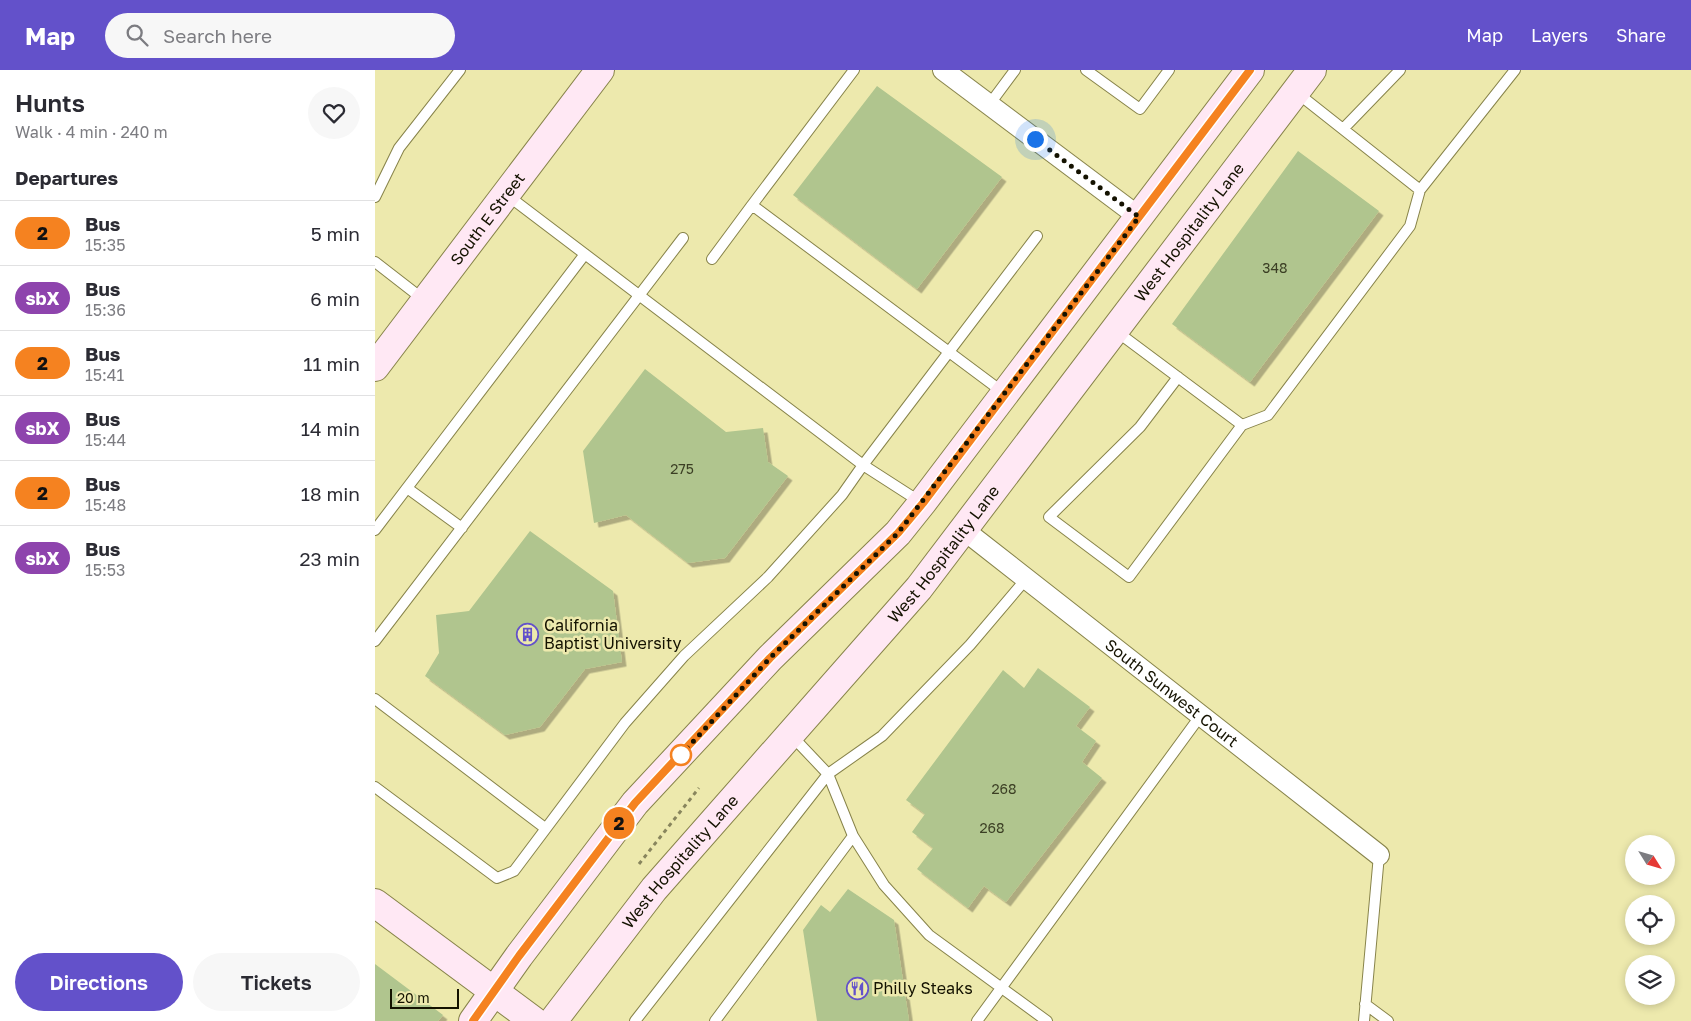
<!DOCTYPE html>
<meta charset="utf-8">
<style>
body{margin:0;font-family:"Golos Text",sans-serif;background:#f7f7f7;color:#2b2b33;height:100vh;display:flex;flex-direction:column;font-size:19px;white-space:nowrap}
*{box-sizing:border-box;margin:0}
p{font-size:16px;color:#7c7c81}
.icon{flex:none;width:28px;height:28px;fill:none;stroke:currentColor;stroke-width:2;stroke-linecap:round;stroke-linejoin:round}
.map{position:relative;flex:1;overflow:hidden}
.details{display:flex;flex-direction:column;background:#fff;width:375px}
.details>*{flex:none}
.badge{padding:0 10px;border-radius:16px;font-size:18px;line-height:32px}
.needle{width:32px;rotate:127deg}
.controls{position:absolute;left:1250px;top:765px;display:grid;gap:10px}
.controls a{display:grid;place-items:center;width:50px;height:50px;border-radius:50%;background:#fff;box-shadow:0 2px 8px #0003;font-size:25px}
.scale{position:absolute;left:15px;bottom:12px;width:69px;box-sizing:border-box;padding-left:5px;border:2px solid #141200;border-top:0;font-size:14px;line-height:18px;white-space:nowrap;color:#141200;-webkit-text-stroke:4px #ede9ad;paint-order:stroke}
.you{position:absolute;width:25px;height:25px;margin:-12px;border:4px solid #fff;border-radius:50%;background:#1a73e8;box-shadow:0 0 0 8px #1a73e833}
.map>.badge{position:absolute;translate:-50% -50%;box-shadow:0 0 0 2px #fff}
h2{padding:0 15px;font-size:19px;line-height:45px}
.round{display:grid;place-items:center;flex:none;width:52px;height:52px;border-radius:26px;background:#f7f7f7}
.headline{display:flex;align-items:center;justify-content:space-between;height:85px;padding:0 15px}
h1{font-size:24px;font-weight:600;line-height:38px}
.primary-button{display:flex;gap:10px;margin-top:auto;padding:10px 15px}
.primary-button a{flex:1;height:58px;border-radius:30px;background:#6351ca;color:#fff;font-size:20px;font-weight:600;line-height:58px;text-align:center}
.primary-button a+a{background:#f7f7f7;color:#2b2b33}
ul{padding:0;list-style:none}
li{display:flex;align-items:center;gap:15px;height:65px;padding:0 15px;border-top:1px solid #e1e1e2}
li div{flex:1}
li b{display:block;font-size:19px}
li em{font-style:normal}
li .badge{min-width:55px;font-weight:700;text-align:center}
header{display:flex;align-items:center;gap:30px;box-sizing:border-box;height:70px;padding:0 25px;background:#6351ca;color:#fff}
header strong{font-size:24px}
nav{display:flex;gap:28px;margin-inline-start:auto;font-size:18px}
.search{width:350px;height:45px;background:#f7f7f7;display:flex;align-items:center;gap:12px;box-sizing:border-box;padding:0 18px;border-radius:28px;color:#7c7c81;font-size:19px}
main{display:flex;flex:1;min-height:0}
.map>svg:first-child{display:block}
</style>
<header>
<strong>Map</strong>
<div class="search"><svg class="icon" aria-label="search" viewBox="0 0 24 24"><circle cx="10" cy="10" r="6"/><path d="M15 15l6 6"/></svg>Search here</div>
<nav><a>Map</a><a>Layers</a><a>Share</a></nav>
</header>
<main>
<section class="details">
<div class="headline"><div><h1>Hunts</h1><p>Walk · 4 min · 240 m</p></div><a class="round"><svg class="icon" aria-label="heart" viewBox="0 0 24 24"><path d="M12 20l-8-8c-3-5 5-10 8-4 3-6 11-1 8 4z"/></svg></a></div>
<h2>Departures</h2>
<ul>
<li><span class="badge" style="background:#f58220;color:#111">2</span><div><b>Bus</b><p>15:35</p></div><em>5 min</em></li>
<li><span class="badge" style="background:#8e44ad;color:#fff">sbX</span><div><b>Bus</b><p>15:36</p></div><em>6 min</em></li>
<li><span class="badge" style="background:#f58220;color:#111">2</span><div><b>Bus</b><p>15:41</p></div><em>11 min</em></li>
<li><span class="badge" style="background:#8e44ad;color:#fff">sbX</span><div><b>Bus</b><p>15:44</p></div><em>14 min</em></li>
<li><span class="badge" style="background:#f58220;color:#111">2</span><div><b>Bus</b><p>15:48</p></div><em>18 min</em></li>
<li><span class="badge" style="background:#8e44ad;color:#fff">sbX</span><div><b>Bus</b><p>15:53</p></div><em>23 min</em></li>
</ul>
<div class="primary-button"><a>Directions</a><a>Tickets</a></div>
</section>
<div class="map">
<svg width="1316" height="951" viewBox="0 0 1316 951">
<defs>
<filter id="shadow"><feDropShadow dx="4.5" dy="4.5" stdDeviation="0" flood-color="#0004"/></filter>
</defs>
<rect width="100%" height="100%" fill="#ede9ad"/>
<path fill="#b0c58e" filter="url(#shadow)" d="M 502,16 L 627,107 L 542,219 L 418,125 Z
M 923,81 L 1004,141 L 875,312 L 797,254 Z
M 270,299 L 351,362 L 388,358 L 393,392 L 413,406 L 350,488 L 313,493 L 251,445 L 219,453 L 208,381 Z
M 155,461 L 238,521 L 247,592 L 210,599 L 165,657 L 130,665 L 50,606 L 64,583 L 61,545 L 94,541 Z
M 663,598 L 715,637 L 701,656 L 721,671 L 707,692 L 727,708 L 631,832 L 609,816 L 593,838 L 542,799 L 558,778 L 537,762 L 550,744 L 531,730 L 628,600 L 649,618 Z
M 473,819 L 519,850 L 534,951 L 442,951 L 428,860 L 446,835 L 455,842 Z
M 0,894 L 68,945 L 63,951 L 0,951 Z"/>
<g fill="none" stroke-linecap="round" stroke-linejoin="round">
<defs>
<path id="lane" d="M 479,0 L 377,135 L 629,323
M 711,0 L 765,39 L 794,0
M 921,22 L 1045,120 L 1140,0
M 614,35 L 640,0
M 968,59 L 1025,0
M 0,127 L 24,78 L 85,0
M 337,189 L 377,135
M 0,192 L 49,230
M 741,261 L 867,355 L 893,345 L 1035,156 L 1045,120
M 803,307 L 765,357 L 674,447 L 754,507 L 867,355
M 32,418 L 87,458
M 547,433 L 488,395 L 662,166
M 0,460 L 210,184
M 0,571 L 308,168
M 0,629 L 170,758
M 416,665 L 453,704 L 478,766 L 509,815 L 554,865 L 672,951
M 0,717 L 122,808 L 139,801 L 250,653 L 309,586 L 393,507 L 467,425 L 488,395 L 132,125
M 990,934 L 1013,951
M 260,951 L 453,704 L 507,666 L 595,575 L 651,509
M 340,951 L 478,766
M 602,951 L 826,645
M 989,951 L 1004,785"/>
<g id="street">
<path d="M 568,0 L 764,147"/>
<path id="s1" d="M 589,460 L 1004,785"/>
</g>
<g id="secondary">
<path id="s2" d="M 0,297 L 225,0"/>
<path d="M 0,833 L 159,951"/>
<path d="M 98,951 L 144,886 L 260,733 L 395,588 L 523,463 L 547,433 L 875,0"/>
<path id="s3" d="M 178,951 L 279,819 L 544,518 L 937,0"/>
</g>
</defs>
<use href="#lane" stroke="#87834a" stroke-width="12"/>
<use href="#street" stroke="#87834a" stroke-width="22"/>
<use href="#secondary" stroke="#87834a" stroke-width="30"/>
<path stroke="#88855d" stroke-width="3" stroke-dasharray="4 4" stroke-linecap="butt" d="M 264,794 L 324,718"/>
<use href="#lane" stroke="#fff" stroke-width="10"/>
<use href="#street" stroke="#fff" stroke-width="20"/>
<use href="#secondary" stroke="#ffe8f4" stroke-width="28"/>
</g>
<g fill="none" stroke-linecap="round" stroke-linejoin="round">
<defs>
<path id="line" d="M 98,951 L 144,886 L 260,733 L 395,588 L 523,463 L 548,433 L 875,0"/>
</defs>
<use href="#line" stroke="#fff" stroke-width="11"/>
<use href="#line" stroke="#f58220" stroke-width="8"/>
<path stroke="#141200" stroke-width="5" stroke-dasharray="0 9" d="M 306,685 L 303,688 L 395,588 L 523,463 L 764,147 L 660,69"/>
</g>
<defs>
<symbol id="building-ring" viewBox="-11 -11 22 22"><circle r="9.5" fill="#ede9ad" stroke="#6351ca" stroke-width="1.5"/><path d="M-4-6H4V6H1V3H-1V6H-4ZM-2.5-4.3h1.7v1.8h-1.7ZM.8-4.3h1.7v1.8H.8ZM-2.5-1h1.7V.8h-1.7ZM.8-1h1.7V.8H.8Z" fill="#6351ca"/></symbol>
<symbol id="restaurant-ring" viewBox="-11 -11 22 22"><circle r="9.5" fill="#ede9ad" stroke="#6351ca" stroke-width="1.5"/><path d="M-5-6h1v4h1v-4h1v4h1v-4h1v5L-1.5 .5V6h-2V.5L-5-1ZM5-6V6H3V1.5H1.5Q1.5-4 5-6Z" fill="#6351ca"/></symbol>
</defs>
<g fill-rule="evenodd">
<use href="#building-ring" x="140" y="552" width="25" height="25"/>
<use href="#restaurant-ring" x="470" y="906" width="25" height="25"/>
</g>
<circle fill="#fff" stroke="#f58220" stroke-width="2.5" cx="306" cy="685" r="10"/>
<g text-anchor="middle" stroke-width="5" stroke-linejoin="round" paint-order="stroke">
<g font-size="14" fill="#3b3f24">
<text x="900" y="203">348</text>
<text x="307" y="404">275</text>
<text x="629" y="724">268</text>
<text x="617" y="763">268</text>
</g>
<g font-size="16" fill="#141200" stroke="#ede9ad">
<text dy="6" stroke="none"><textPath href="#s2" startOffset="186">South E Street</textPath></text>
<text dy="6" stroke="none"><textPath href="#s3" startOffset="1014">West Hospitality Lane</textPath></text>
<text dy="6" stroke="none"><textPath href="#s3" startOffset="609">West Hospitality Lane</textPath></text>
<text dy="6" stroke="none"><textPath href="#s1" startOffset="264">South Sunwest Court</textPath></text>
<text dy="6" stroke="none"><textPath href="#s3" startOffset="204">West Hospitality Lane</textPath></text>
</g>
<g font-size="16" fill="#141200" stroke="#ede9ad" text-anchor="start">
<text x="169" y="561">California<tspan x="169" dy="18">Baptist University</tspan></text>
<text x="498" y="924">Philly Steaks</text>
</g>
</g>
</svg>
<div class="controls">
<a><svg class="needle" viewBox="-14 -14 28 28"><path d="M0-13l5 13h-10z" fill="#e53935"/><path d="M0 13l5-13h-10z" fill="#7c7c81"/></svg></a>
<a><svg class="icon" aria-label="locate" viewBox="0 0 24 24"><circle cx="12" cy="12" r="6"/><path d="M12 2v4M12 18v4M2 12h4M18 12h4"/></svg></a>
<a><svg class="icon" aria-label="layers" viewBox="0 0 24 24"><path d="M12 4l9 5-9 5-9-5zM3 14l9 5 9-5"/></svg></a>
</div>
<div class="scale">20 m</div>
<div class="you" style="left:660px;top:69px"></div>
<b class="badge" style="left:244px;top:753px;background:#f58220;color:#111">2</b>
</div>
</main>
